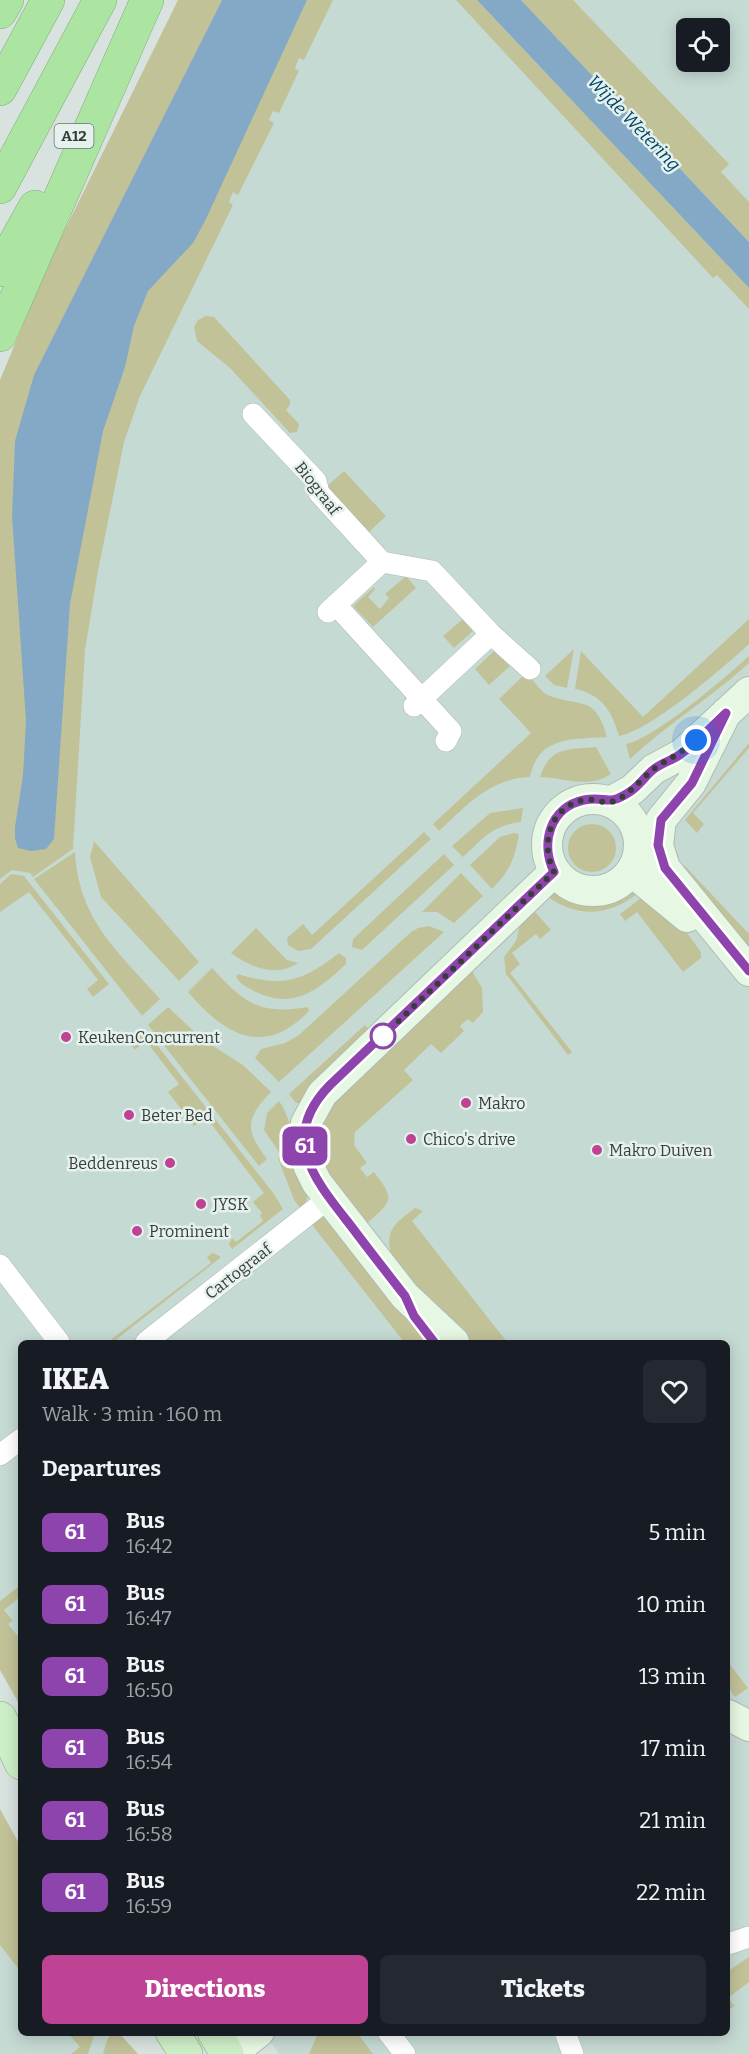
<!DOCTYPE html>
<meta charset="utf-8">
<style>
body{margin:0;font-family:Bitter,serif;background:#242831;color:#f1f3f6;height:100vh;display:flex;flex-direction:column;font-size:22px;white-space:nowrap}
*{box-sizing:border-box;margin:0}
p{font-size:20px;color:#9ea1a6}
.icon{flex:none;width:33px;height:33px;fill:none;stroke:currentColor;stroke-width:2;stroke-linecap:round;stroke-linejoin:round}
.map{position:relative;flex:1;overflow:hidden}
.drawer{position:absolute;left:18px;top:1340px;width:712px;height:696px;display:flex;flex-direction:column;background:#171b24;border-radius:9px;box-shadow:0 3px 15px #0003}
.drawer>*{flex:none}
.badge{padding:0 12px;border-radius:9px;font-size:21px;line-height:39px}
.controls{position:absolute;left:676px;top:18px;display:grid;gap:12px}
.controls a{display:grid;place-items:center;width:54px;height:54px;border-radius:9px;background:#171b24;box-shadow:0 3px 15px #0003;font-size:30px}
.you{position:absolute;width:30px;height:30px;margin:-15px;border:4px solid #fff;border-radius:50%;background:#1a73e8;box-shadow:0 0 0 9px #1a73e833}
.map>.badge{position:absolute;translate:-50% -50%;box-shadow:0 0 0 3px #fff}
h2{padding:0 24px;font-size:22px;line-height:54px}
.round{display:grid;place-items:center;flex:none;width:63px;height:63px;border-radius:9px;background:#242831}
.summary{display:flex;align-items:center;justify-content:space-between;height:102px;padding:0 24px}
h1{font-size:28px;font-weight:800;line-height:45px}
.button{display:flex;gap:12px;margin-top:auto;padding:12px 24px}
.button a{flex:1;height:69px;border-radius:9px;background:#be4394;color:#fff;font-size:24px;font-weight:800;line-height:69px;text-align:center}
.button a+a{background:#242831;color:#f1f3f6}
ul{padding:0;list-style:none}
li{display:flex;align-items:center;gap:18px;height:72px;padding:0 24px}
li div{flex:1}
li b{display:block;font-size:22px}
li em{font-style:normal}
li .badge{min-width:66px;font-weight:700;text-align:center}
.map>svg:first-child{display:block}
</style>
<div class="map">
<svg width="749" height="2054" viewBox="0 0 749 2054">
<rect width="100%" height="100%" fill="#d8e3e0"/>
<path fill="#c6dad4" fill-rule="evenodd" d="M 256,0 L 749,0 L 749,2054 L 279,2054 L 264,2033 L 728,2032 L 728,1342 L 21,1342 L 21,1660 L 0,1629 L 0,859 L 75,380 ZM 687,28 L 720,28 L 720,62 L 687,62 Z
M 0,1834 L 21,1872 L 21,2032 L 104,2033 L 110,2044 L 110,2054 L 0,2054 Z"/>
<path fill="#c2c299" d="M 178,0 L 222,0 L 128,189 L 282,53 L 307,0 L 333,0 L 304,60 L 299,58 L 295,68 L 299,71 L 279,113 L 273,111 L 269,120 L 274,123 L 238,195 L 233,192 L 229,202 L 233,205 L 140,396 L 124,442 L 98,571 L 85,650 L 73,849 L 33,877 L 30,873 L 12,870 L 0,879 L 0,380 L 49,262 Z
M 456,0 L 477,0 L 749,288 L 749,309 L 717,275 L 713,278 Z
M 521,0 L 573,0 L 729,164 L 721,172 L 749,202 L 749,242 Z
M 206,316 L 214,317 L 290,400 L 290,405 L 286,410 L 299,424 L 297,432 L 290,433 L 230,368 L 197,341 L 194,327 L 198,320 Z
M 344,471 L 386,516 L 368,533 L 326,487 Z
M 406,576 L 416,588 L 373,627 L 353,606 L 374,587 L 375,589 L 368,597 L 380,609 L 389,598 L 385,594 Z
M 464,618 L 475,629 L 454,648 L 443,636 Z
M 749,619 L 749,644 C 723,668 650,731 619,736 C 612,711 601,694 575,689 L 581,651 L 643,717 Z
M 574,649 L 567,688 L 554,685 L 545,676 Z
M 495,650 L 510,666 L 489,685 L 475,669 Z
M 749,656 L 749,663 C 711,698 667,724 630,759 L 626,744 C 654,739 726,677 749,656 Z
M 527,672 C 533,680 540,692 550,696 C 581,707 596,695 607,737 C 572,740 539,735 530,777 C 490,778 466,806 439,831 L 433,824 L 531,733 L 499,699 Z
M 749,743 L 749,748 L 693,813 L 704,824 L 697,833 L 685,820 Z
M 596,747 L 611,774 C 589,789 565,778 540,777 C 550,746 568,750 596,747 Z
M 523,808 L 521,822 C 491,826 485,837 463,857 L 452,846 L 490,813 Z
M568 848a24 24 0 1 1 48 0a24 24 0 1 1-48 0Z
M 424,832 L 431,839 L 311,949 L 298,951 L 288,945 L 287,938 L 303,924 L 312,935 Z
M 513,833 L 519,834 C 515,858 510,871 492,889 L 470,865 L 500,837 Z
M 94,841 L 199,962 L 179,981 L 101,897 L 90,857 Z
M 75,852 C 79,921 118,951 160,999 L 142,1016 L 34,879 Z
M 444,854 L 454,865 L 362,950 L 352,947 L 353,939 Z
M 677,865 L 685,866 L 749,934 L 749,952 Z
M 461,873 L 483,896 L 454,923 L 437,912 L 422,912 Z
M 11,874 L 24,876 L 109,984 L 93,997 L 87,989 L 98,980 L 29,892 L 0,912 L 0,884 Z
M 633,879 L 638,893 C 607,918 574,918 543,893 L 556,885 C 584,904 607,901 633,879 Z
M 649,892 L 671,911 L 701,952 L 701,958 L 683,972 L 637,912 L 625,921 L 620,914 Z
M 530,906 L 551,930 L 540,939 L 536,934 L 512,953 L 520,964 L 510,973 L 572,1052 L 568,1055 L 506,974 L 504,957 L 516,941 L 522,917 Z
M 429,926 L 444,932 L 279,1082 L 255,1058 L 261,1049 L 285,1043 L 299,1035 L 411,932 L 418,928 Z
M 256,928 L 287,960 L 298,963 C 276,978 250,967 231,953 Z
M 339,953 L 346,958 L 346,964 C 318,990 294,1011 254,991 C 247,987 239,984 236,976 L 238,974 C 283,988 303,981 339,953 Z
M 212,968 C 245,1003 258,1015 308,1007 L 309,1011 C 263,1059 224,1034 188,992 Z
M 471,969 L 482,988 L 483,1012 L 473,1023 L 468,1019 L 460,1026 L 464,1031 L 441,1053 L 431,1044 L 404,1070 L 413,1080 L 355,1132 L 354,1145 L 367,1163 L 360,1168 L 367,1177 L 374,1172 C 397,1201 391,1202 365,1225 L 323,1169 L 317,1138 L 328,1104 Z
M 168,1007 L 202,1039 L 243,1065 L 271,1092 C 245,1119 245,1130 267,1159 L 259,1166 L 148,1025 Z
M 365,1025 L 372,1032 L 302,1103 L 296,1103 L 289,1094 Z
M 146,1031 L 274,1194 L 283,1209 L 232,1249 L 229,1244 L 232,1238 L 236,1242 L 263,1221 L 260,1216 L 262,1213 L 253,1202 L 264,1193 L 206,1117 L 194,1126 L 168,1092 L 179,1084 L 146,1041 L 135,1050 L 131,1044 Z
M 279,1101 C 290,1114 308,1180 307,1197 C 307,1202 304,1205 301,1209 L 294,1200 L 278,1158 L 281,1155 L 264,1130 L 267,1113 Z
M 415,1208 L 423,1211 L 412,1221 L 507,1342 L 461,1342 L 391,1256 C 385,1228 395,1224 415,1208 Z
M 318,1213 L 328,1215 L 428,1342 L 404,1342 L 309,1221 Z
M 212,1253 L 220,1256 L 220,1258 L 113,1342 L 108,1342 L 211,1263 L 207,1257 Z
M 21,1585 L 21,1596 L 4,1610 L 13,1621 L 8,1624 L 21,1640 L 21,1707 L 0,1670 L 0,1601 Z
M 728,1662 L 748,1688 L 735,1697 L 728,1687 Z
M 0,1809 L 21,1847 L 21,1972 L 0,1945 Z
M 749,1957 L 749,1982 L 728,1998 L 734,2006 L 728,2011 L 728,1971 Z
M 113,2032 L 119,2033 L 138,2054 L 103,2054 L 108,2037 Z
M 336,2032 L 357,2033 L 373,2054 L 309,2054 L 318,2033 Z
M 68,2033 L 95,2033 L 88,2054 L 71,2054 L 80,2047 Z"/>
<path fill="#84a9c6" d="M 222,0 L 307,0 L 205,221 L 193,243 L 148,291 L 134,326 L 125,367 L 103,431 L 70,604 L 54,839 L 46,849 L 31,851 L 18,848 L 15,839 L 15,827 L 23,775 L 26,721 L 12,516 L 15,441 L 34,375 Z
M 477,0 L 521,0 L 749,242 L 749,288 Z"/>
<g fill="none" stroke-linecap="round" stroke-linejoin="round">
<defs>
<path id="street" d="M 253,414 L 316,481 L 319,493 L 382,562 L 432,571 L 491,634 L 530,669
M 336,605 L 451,731 L 446,741
M 328,612 L 382,562
M 414,706 L 491,634
M 0,1265 L 59,1342
M 146,1342 L 329,1198
M 0,1455 L 21,1439
M 728,1944 L 749,1937
M 388,2032 L 405,2054
M 565,2032 L 573,2054"/>
<path id="secondary" d="M 726,713 L 691,783 L 661,820 L 658,845 L 665,868 L 749,971
M547 845a46 46 0 1 1 92 0a46 46 0 1 1-92 0Z
M 610,802 L 632,790 L 654,769 L 682,754 L 749,692
M 631,871 L 687,917
M 454,1342 L 405,1296 L 317,1183 L 309,1167 L 305,1154 L 306,1123 L 322,1094 L 554,872
M 728,1715 L 749,1726
M 231,2054 L 259,2032"/>
<path id="primary" d="M 0,1718 L 21,1763
M 172,2032 L 186,2054
M 214,2032 L 227,2054"/>
<path id="highway" d="M 0,12 L 7,0
M 0,89 L 48,0
M 0,187 L 100,0
M 0,270 L 35,207
M 0,335 L 147,0"/>
</defs>
<use href="#street" stroke="#aebab6" stroke-width="22"/>
<use href="#secondary" stroke="#aebab6" stroke-width="32"/>
<use href="#primary" stroke="#83aa7d" stroke-width="34"/>
<use href="#highway" stroke="#83aa7d" stroke-width="34"/>
<use href="#street" stroke="#fff" stroke-width="21"/>
<use href="#secondary" stroke="#e6f7e3" stroke-width="30"/>
<use href="#primary" stroke="#cdefc7" stroke-width="33"/>
<use href="#highway" stroke="#abe5a1" stroke-width="33"/>
</g>
<g fill="none" stroke-linecap="round" stroke-linejoin="round">
<defs>
<path id="line" d="M 434,1342 L 414,1316 L 405,1296 C 387,1273 369,1250 351,1226 C 315,1180 278,1138 330,1085 L 554,872 C 540,843 550,807 584,800 C 607,795 606,808 631,791 C 640,785 646,775 654,769 C 663,762 674,760 682,753 C 698,742 712,726 726,713 L 692,783 L 661,820 L 658,845 L 665,868 L 749,971"/>
</defs>
<use href="#line" stroke="#fff" stroke-width="14"/>
<use href="#line" stroke="#8e44ad" stroke-width="9"/>
<path stroke="#383d3b" stroke-width="6" stroke-dasharray="0 10.8" d="M 383,1036 L 554,872 C 540,843 550,807 584,800 C 593,798 604,804 611,802 C 630,796 640,779 655,768 C 669,758 683,753 696,740"/>
</g>
<circle fill="#fff" stroke="#8e44ad" stroke-width="3" cx="383" cy="1036" r="12"/>
<g fill="#be4394" stroke="#e5f1ed" stroke-width="2">
<circle cx="66" cy="1037" r="6"/>
<circle cx="466" cy="1103" r="6"/>
<circle cx="129" cy="1115" r="6"/>
<circle cx="411" cy="1139" r="6"/>
<circle cx="597" cy="1150" r="6"/>
<circle cx="170" cy="1163" r="6"/>
<circle cx="201" cy="1204" r="6"/>
<circle cx="137" cy="1231" r="6"/>
</g>
<g text-anchor="middle" stroke-width="5" stroke-linejoin="round" paint-order="stroke">
<rect fill="#e5f1ed" stroke="#6c7370" stroke-width="1.5" x="54.5" y="124" width="39" height="24" rx="4.5"/>
<g font-size="15" font-weight="bold" fill="#383d3b">
<text x="74" y="141">A12</text>
</g>
<g font-size="16" fill="#383d3b" stroke="#e5f1ed">
<text transform="translate(318 488) rotate(52)" y="6">Biograaf</text>
<text transform="translate(238 1271) rotate(-38)" y="6">Cartograaf</text>
</g>
<g font-size="16" fill="#383d3b" stroke="#e5f1ed" text-anchor="start">
<text x="78" y="1043">KeukenConcurrent</text>
<text x="478" y="1109">Makro</text>
<text x="141" y="1121">Beter Bed</text>
<text x="423" y="1145">Chico's drive</text>
<text x="609" y="1156">Makro Duiven</text>
<text x="158" y="1169" text-anchor="end">Beddenreus</text>
<text x="213" y="1210">JYSK</text>
<text x="149" y="1237">Prominent</text>
</g>
<g font-size="18" font-style="italic" fill="#00446a" stroke="#e5f1ed">
<text transform="translate(634 123) rotate(46)" y="6">Wijde Wetering</text>
</g>
</g>
</svg>
<div class="controls">
<a><svg class="icon" aria-label="locate" viewBox="0 0 24 24"><circle cx="12" cy="12" r="6"/><path d="M12 2v4M12 18v4M2 12h4M18 12h4"/></svg></a>
</div>
<div class="you" style="left:696px;top:740px"></div>
<b class="badge" style="left:305px;top:1146px;background:#8e44ad;color:#fff">61</b>
<section class="drawer">
<div class="summary"><div><h1>IKEA</h1><p>Walk · 3 min · 160 m</p></div><a class="round"><svg class="icon" aria-label="heart" viewBox="0 0 24 24"><path d="M12 20l-8-8c-3-5 5-10 8-4 3-6 11-1 8 4z"/></svg></a></div>
<h2>Departures</h2>
<ul>
<li><span class="badge" style="background:#8e44ad;color:#fff">61</span><div><b>Bus</b><p>16:42</p></div><em>5 min</em></li>
<li><span class="badge" style="background:#8e44ad;color:#fff">61</span><div><b>Bus</b><p>16:47</p></div><em>10 min</em></li>
<li><span class="badge" style="background:#8e44ad;color:#fff">61</span><div><b>Bus</b><p>16:50</p></div><em>13 min</em></li>
<li><span class="badge" style="background:#8e44ad;color:#fff">61</span><div><b>Bus</b><p>16:54</p></div><em>17 min</em></li>
<li><span class="badge" style="background:#8e44ad;color:#fff">61</span><div><b>Bus</b><p>16:58</p></div><em>21 min</em></li>
<li><span class="badge" style="background:#8e44ad;color:#fff">61</span><div><b>Bus</b><p>16:59</p></div><em>22 min</em></li>
</ul>
<div class="button"><a>Directions</a><a>Tickets</a></div>
</section>
</div>
